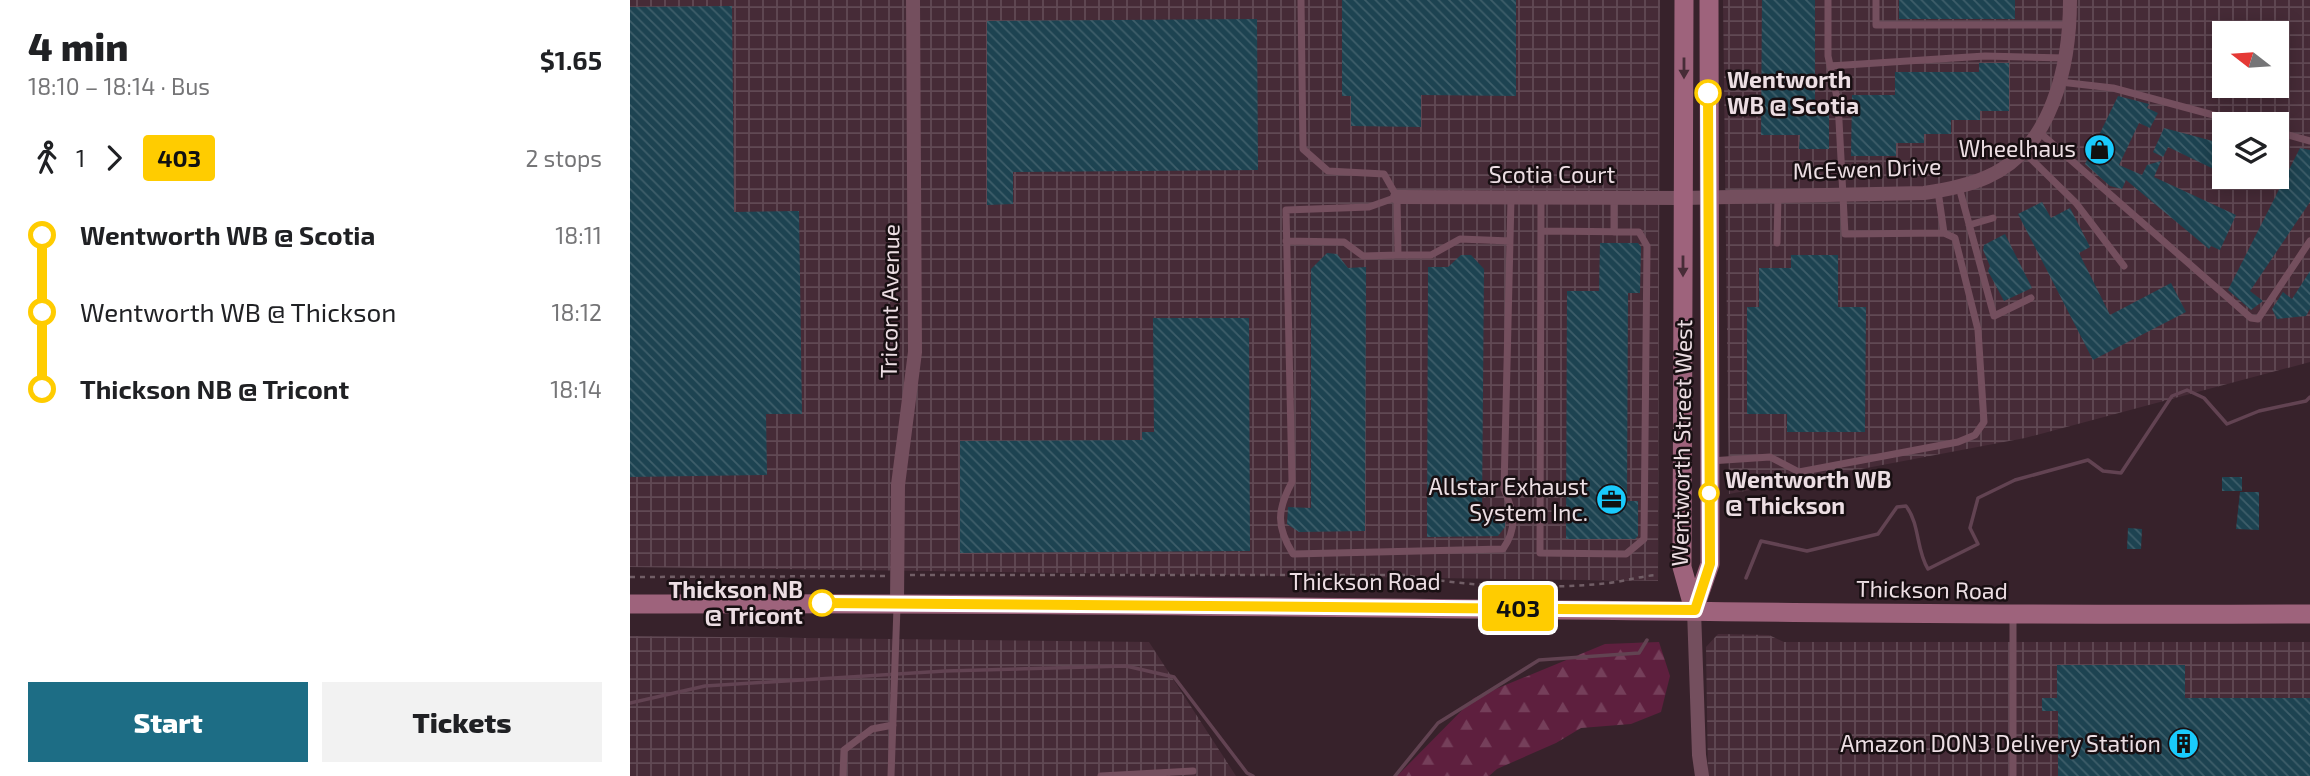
<!DOCTYPE html>
<meta charset="utf-8">
<style>
body{margin:0;font-family:"Exo 2",sans-serif;background:#f2f2f2;color:#202124;height:100vh;display:flex;flex-direction:column;font-size:26px;white-space:nowrap}
*{box-sizing:border-box;margin:0}
p{font-size:23px;color:#757577}
.icon{flex:none;width:38px;height:38px;fill:none;stroke:currentColor;stroke-width:2;stroke-linecap:round;stroke-linejoin:round}
.map{position:relative;flex:1;overflow:hidden}
.details{display:flex;flex-direction:column;background:#fff;width:630px}
.details>*{flex:none}
.badge{padding:0 14px;border-radius:5px;font-size:24px;line-height:46px}
.needle{width:46px;rotate:287deg}
.controls{position:absolute;left:1582px;top:21px;display:grid;gap:14px}
.controls a{display:grid;place-items:center;width:77px;height:77px;border-radius:0px;background:#fff;box-shadow:0 4px 18px #0003;font-size:35px}
.map>.badge{position:absolute;translate:-50% -50%;box-shadow:0 0 0 4px #fff}
.legs{display:flex;align-items:center;gap:10px;height:77px;padding:0 28px;font-size:23px}
.legs p{margin-inline-start:auto}
.overview{display:flex;align-items:center;justify-content:space-between;height:119px;padding:0 28px}
h1{font-size:38px;font-weight:800;line-height:52px}
.cta{display:flex;gap:14px;margin-top:auto;padding:14px 28px}
.cta a{flex:1;height:80px;border-radius:0px;background:#1d6d85;color:#fff;font-size:28px;font-weight:800;line-height:80px;text-align:center}
.cta a+a{background:#f2f2f2;color:#202124}
ul{padding:0 28px;list-style:none}
li{display:flex;align-items:center;gap:24px;height:77px;font-size:26px}
li i{display:grid;place-items:center;width:10px;height:100%;margin:0 9px;background:currentColor}
li i::after{content:'';width:18px;height:18px;margin:-9px;border:5px solid;border-radius:50%;background:#fff}
li p{margin-inline-start:auto}
li:first-child i{background:linear-gradient(#0000 50%,currentColor 0)}
li:last-child i{background:linear-gradient(currentColor 50%,#0000 0)}
main{display:flex;flex:1;min-height:0}
.map>svg:first-child{display:block}
</style>
<main>
<section class="details">
<div class="overview"><div><h1>4 min</h1><p>18:10 – 18:14 · Bus</p></div><b>$1.65</b></div>
<div class="legs"><svg class="icon" aria-label="walk" viewBox="0 0 24 24"><circle cx="13" cy="4" r="2"/><path d="M13 8l-2 6 4 7M11 14l-3 7M7 12l3-4h3l4 4"/></svg>1<svg class="icon" aria-label="forward" viewBox="0 0 24 24"><path d="M9 5l7 7-7 7"/></svg><b class="badge" style="background:#fc0;color:#111">403</b><p>2 stops</p></div>
<ul>
<li><i style="color:#fc0"></i><b>Wentworth WB @ Scotia</b><p>18:11</p></li>
<li><i style="color:#fc0"></i><span>Wentworth WB @ Thickson</span><p>18:12</p></li>
<li><i style="color:#fc0"></i><b>Thickson NB @ Tricont</b><p>18:14</p></li>
</ul>
<div class="cta"><a>Start</a><a>Tickets</a></div>
</section>
<div class="map">
<svg width="1680" height="776" viewBox="0 0 1680 776">
<defs>
<pattern id="industrial-grid" width="8" height="8" patternUnits="userSpaceOnUse" patternTransform="scale(1.75)"><rect width="8" height="8" fill="#462b37"/><path d="M0 4h8M4 0v8" fill="none" stroke="#614954"/></pattern>
<pattern id="forest-firs" width="22" height="20" patternUnits="userSpaceOnUse" patternTransform="scale(1.75)"><rect width="22" height="20" fill="#5e1f3e"/><path d="M5 1l3.5 6h-7zM16 11l3.5 6h-7z" fill="#753f5a"/></pattern>
<pattern id="building-back-hatch" width="6" height="6" patternUnits="userSpaceOnUse" patternTransform="scale(1.75)"><rect width="6" height="6" fill="#1d4351"/><path d="M-1 5l2 2M0 0l6 6M5-1l2 2" fill="none" stroke="#3e5e6a"/></pattern>
</defs>
<rect width="100%" height="100%" fill="#37222b"/>
<path fill="url(#industrial-grid)" fill-rule="evenodd" d="M 0,0 L 1030,0 L 1028,581 L 0,567 Z
M 1093,0 L 1680,0 L 1680,362 L 1395,438 L 1099,494 ZM 1594,33 L 1647,33 L 1647,86 L 1594,86 ZM 1594,124 L 1647,124 L 1647,177 L 1594,177 Z
M 1088,634 L 1139,635 L 1154,642 L 1680,642 L 1680,776 L 1078,776 L 1076,647 Z
M 0,636 L 519,642 L 606,776 L 0,776 Z"/>
<path fill="url(#forest-firs)" d="M 1029,642 L 1040,676 L 1031,712 L 1001,724 L 951,728 L 926,743 L 867,769 L 859,776 L 767,776 L 844,698 L 975,644 Z"/>
<g fill="none" stroke-linecap="round" stroke-linejoin="round">
<path stroke="#624352" stroke-width="3.5" d="M 1116,578 L 1131,541 L 1177,551 L 1248,534 L 1267,507 L 1276,506 C 1290,524 1286,550 1298,569 L 1348,544 L 1340,528 L 1348,498 L 1385,480 L 1458,460 L 1473,471 L 1491,473 L 1542,396 L 1557,390 L 1574,398 L 1597,424 L 1629,411 L 1676,401 L 1680,397
M 0,703 L 75,686 L 315,671 L 496,666 L 544,677 L 617,773 L 623,776
M 765,776 L 808,723 L 909,660 L 1009,653 L 1017,640"/>
</g>
<path fill="url(#building-back-hatch)" d="M 712,0 L 886,0 L 886,96 L 791,95 L 791,127 L 721,126 L 721,96 L 712,96 Z
M 1132,0 L 1185,0 L 1185,105 L 1199,105 L 1199,149 L 1169,149 L 1170,135 L 1131,135 Z
M 1269,0 L 1385,0 L 1385,19 L 1269,19 Z
M 102,6 L 104,212 L 169,211 L 172,414 L 136,414 L 137,475 L 0,477 L 0,7 Z
M 627,19 L 628,170 L 383,172 L 383,204 L 357,205 L 357,21 Z
M 1349,63 L 1379,63 L 1379,111 L 1350,111 L 1350,120 L 1321,120 L 1321,134 L 1294,134 L 1294,143 L 1266,143 L 1266,156 L 1221,156 L 1222,95 L 1265,95 L 1265,72 L 1349,72 Z
M 1488,96 L 1519,104 L 1517,108 L 1528,113 L 1520,128 L 1509,123 L 1489,165 L 1512,175 L 1517,165 L 1531,161 L 1524,177 L 1606,215 L 1590,250 L 1581,246 L 1579,249 L 1496,180 L 1492,189 L 1480,186 L 1455,164 Z
M 1534,128 L 1594,144 L 1594,174 L 1538,147 L 1533,157 L 1523,152 Z
M 1670,148 L 1680,150 L 1680,202 L 1620,291 L 1633,301 L 1621,310 L 1598,290 Z
M 1412,202 L 1421,218 L 1440,208 L 1460,247 L 1449,253 L 1480,315 L 1541,283 L 1556,312 L 1463,360 L 1388,214 Z
M 1375,234 L 1402,288 L 1374,301 L 1358,271 L 1360,266 L 1353,250 L 1354,245 Z
M 970,243 L 1008,243 L 1011,247 L 1010,293 L 998,293 L 997,501 L 1008,501 L 1008,536 L 1005,539 L 936,539 L 937,291 L 969,291 Z
M 697,253 L 707,254 L 718,268 L 736,267 L 735,531 L 669,532 L 657,524 L 658,507 L 681,508 L 681,269 Z
M 831,255 L 841,255 L 854,269 L 852,511 L 875,511 L 875,527 L 868,536 L 797,537 L 798,267 L 818,267 Z
M 1161,255 L 1208,255 L 1208,307 L 1236,307 L 1235,432 L 1157,432 L 1157,414 L 1117,414 L 1117,307 L 1129,307 L 1129,268 L 1161,268 Z
M 1680,271 L 1680,309 L 1676,316 L 1647,319 L 1642,309 L 1653,292 L 1662,299 Z
M 523,318 L 619,318 L 620,551 L 330,553 L 330,441 L 512,440 L 512,432 L 524,432 Z
M 1592,477 L 1612,477 L 1612,491 L 1592,491 Z
M 1610,492 L 1629,492 L 1629,530 L 1606,529 Z
M 1498,528 L 1512,529 L 1511,549 L 1497,549 Z
M 1427,665 L 1555,665 L 1555,698 L 1680,698 L 1680,776 L 1428,776 L 1428,711 L 1412,711 L 1412,698 L 1427,698 Z"/>
<g fill="none" stroke-linecap="round" stroke-linejoin="round">
<path stroke="#715e66" stroke-width="2.5" stroke-dasharray="5 5" stroke-linecap="butt" d="M 280,575 L 775,575 C 840,587 913,590 979,583 C 996,581 1011,576 1027,575
M 0,577 L 255,576"/>
<path stroke="#744f5e" stroke-width="7" d="M 671,0 L 673,149 L 698,171 L 754,174 L 767,197 L 768,255 L 801,255 L 830,239 L 880,241
M 1246,0 L 1246,25 L 1440,25
M 1200,66 L 1355,56 L 1436,58
M 1430,82 L 1483,88 L 1617,124
M 1409,132 L 1621,318 L 1628,319 L 1680,241
M 1647,132 L 1680,141
M 1393,151 L 1446,203 L 1494,266
M 1329,187 L 1364,316 L 1401,298
M 1308,191 L 1314,233
M 767,197 L 739,207 L 656,210 L 662,482 C 647,510 646,526 663,554 L 873,549 C 888,527 884,513 874,489 L 881,199
M 911,198 L 910,553 L 996,554 L 1014,539 L 1017,246 L 1009,232 L 912,231
M 984,198 L 984,232
M 1339,225 L 1363,218
M 656,241 L 714,242 L 733,256 L 768,255
M 1147,243 L 1148,196
M 1080,461 L 1140,457 L 1169,472 L 1328,442 L 1345,435 L 1354,422 L 1348,330 L 1325,238 L 1314,233 L 1215,234 L 1208,102 L 1198,56 L 1198,0
M 1383,617 L 1383,775
M 213,776 L 214,750 L 242,729 L 263,725
M 261,776 L 267,607
M 471,776 L 563,771"/>
<path stroke="#744f5e" stroke-width="14" d="M 767,197 L 1053,198 L 1294,193 C 1315,190 1337,186 1357,177 C 1423,148 1440,64 1440,0
M 267,603 L 268,485 L 285,352 L 283,0
M 1064,610 L 1069,755 L 1072,776"/>
<path stroke="#9e637c" stroke-width="19" d="M 1054,0 L 1052,567 L 1064,610
M 0,604 C 560,601 1120,617 1680,614
M 1064,610 L 1080,564 L 1079,0"/>
</g>
<defs><path id="oneway-solid" d="M-6-.8H1V-3.2L6.5 0L1 3.2V.8H-6Z" transform="scale(1.75)"/></defs>
<g fill="#472c37">
<use href="#oneway-solid" transform="translate(1054 68) rotate(90)"/>
<use href="#oneway-solid" transform="translate(1053 266) rotate(90)"/>
</g>
<g fill="none" stroke-linecap="round" stroke-linejoin="round">
<defs>
<path id="line-1" d="M 192,603 L 1065,610 L 1080,564 L 1078,93"/>
</defs>
<use href="#line-1" stroke="#fff" stroke-width="16"/>
<use href="#line-1" stroke="#fc0" stroke-width="10"/>
</g>
<defs>
<symbol id="shop-disc" viewBox="-11 -11 22 22"><circle r="9.5" fill="#19cafc" stroke="#180f12"/><path d="M-5-2.5h2.3a2.7 3.5 0 0 1 5.4 0H5L5.5 6h-11ZM-1.5-2.5h3a1.5 2.3 0 0 0-3 0Z" fill="#111"/></symbol>
<symbol id="office-disc" viewBox="-11 -11 22 22"><circle r="9.5" fill="#19cafc" stroke="#180f12"/><path d="M-6-3h4V-5.5h4V-3h4V5H-6ZM-1-4.5V-3h2v-1.5ZM-6 0V1H6V0Z" fill="#111"/></symbol>
<symbol id="building-disc" viewBox="-11 -11 22 22"><circle r="9.5" fill="#19cafc" stroke="#180f12"/><path d="M-4-6H4V6H1V3H-1V6H-4ZM-2.5-4.3h1.7v1.8h-1.7ZM.8-4.3h1.7v1.8H.8ZM-2.5-1h1.7V.8h-1.7ZM.8-1h1.7V.8H.8Z" fill="#111"/></symbol>
</defs>
<g fill-rule="evenodd">
<use href="#shop-disc" x="1452" y="132" width="35" height="35"/>
<use href="#office-disc" x="964" y="482" width="35" height="35"/>
<use href="#building-disc" x="1536" y="726" width="35" height="35"/>
</g>
<g fill="#fff" stroke="#fc0" stroke-width="3.5">
<circle cx="1078" cy="93" r="12"/>
<circle cx="1079" cy="493" r="9"/>
<circle cx="192" cy="603" r="12"/>
</g>
<g text-anchor="middle" stroke-width="5" stroke-linejoin="round" paint-order="stroke">
<g font-size="23" font-weight="bold" fill="#ecdee3" stroke="#180f12" text-anchor="start">
<text x="1097" y="88">Wentworth<tspan x="1097" dy="26">WB @ Scotia</tspan></text>
<text x="1095" y="488">Wentworth WB<tspan x="1095" dy="26">@ Thickson</tspan></text>
<text x="173" y="598" text-anchor="end">Thickson NB<tspan x="173" dy="26">@ Tricont</tspan></text>
</g>
<g font-size="23" fill="#ecdee3" stroke="#180f12" text-anchor="end">
<text x="1446" y="157">Wheelhaus</text>
<text x="958" y="495">Allstar Exhaust<tspan x="958" dy="26">System Inc.</tspan></text>
<text x="1531" y="752">Amazon DON3 Delivery Station</text>
</g>
<g font-size="23" fill="#ecdee3" stroke="#180f12">
<text transform="translate(1237 169) rotate(-2)" y="8">McEwen Drive</text>
<text x="922" y="183">Scotia Court</text>
<text transform="translate(260 301) rotate(-89)" y="8">Tricont Avenue</text>
<text transform="translate(1052 443) rotate(-89)" y="8">Wentworth Street West</text>
<text x="735" y="590">Thickson Road</text>
<text transform="translate(1302 590) rotate(1)" y="8">Thickson Road</text>
</g>
</g>
</svg>
<div class="controls">
<a><svg class="needle" viewBox="-14 -14 28 28"><path d="M0-13l5 13h-10z" fill="#e53935"/><path d="M0 13l5-13h-10z" fill="#757577"/></svg></a>
<a><svg class="icon" aria-label="layers" viewBox="0 0 24 24"><path d="M12 4l9 5-9 5-9-5zM3 14l9 5 9-5"/></svg></a>
</div>
<b class="badge" style="left:888px;top:608px;background:#fc0;color:#111">403</b>
</div>
</main>
